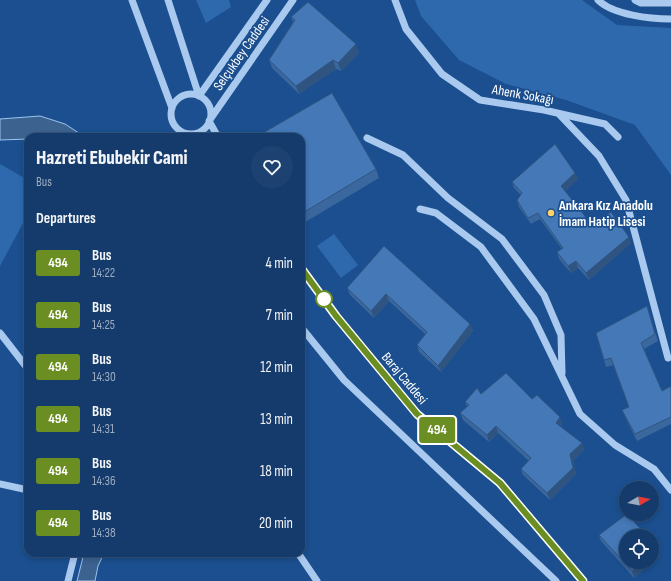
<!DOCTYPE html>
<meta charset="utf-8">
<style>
body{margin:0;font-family:"Sofia Sans Condensed",sans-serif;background:#1d4271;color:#f1f3f6;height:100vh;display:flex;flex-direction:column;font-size:15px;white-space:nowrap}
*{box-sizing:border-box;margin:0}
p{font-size:13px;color:#9dadc1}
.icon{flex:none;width:22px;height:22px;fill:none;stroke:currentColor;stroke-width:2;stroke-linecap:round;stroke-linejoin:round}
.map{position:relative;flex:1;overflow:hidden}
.side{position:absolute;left:24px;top:133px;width:281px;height:424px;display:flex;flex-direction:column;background:#143b6b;border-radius:12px;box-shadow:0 2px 6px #0003,0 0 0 1px #33557e}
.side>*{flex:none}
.badge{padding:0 8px;border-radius:3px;font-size:14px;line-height:26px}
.needle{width:26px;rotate:80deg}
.buttons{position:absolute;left:619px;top:481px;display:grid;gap:8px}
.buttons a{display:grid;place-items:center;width:40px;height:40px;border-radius:50%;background:#143b6b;box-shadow:0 2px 6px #0003,0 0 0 1px #33557e;font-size:20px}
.map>.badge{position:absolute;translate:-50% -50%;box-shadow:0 0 0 2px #fff}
h2{padding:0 12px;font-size:15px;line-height:36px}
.round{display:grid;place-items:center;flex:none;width:42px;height:42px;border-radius:21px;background:#1d4271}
.headline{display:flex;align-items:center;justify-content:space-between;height:68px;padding:0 12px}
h1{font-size:19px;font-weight:800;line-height:30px}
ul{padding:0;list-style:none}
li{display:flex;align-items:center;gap:12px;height:52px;padding:0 12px}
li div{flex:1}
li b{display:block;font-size:15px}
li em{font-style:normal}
li .badge{min-width:44px;font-weight:700;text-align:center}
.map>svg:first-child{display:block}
</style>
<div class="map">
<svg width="671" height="581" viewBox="0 0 671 581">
<rect width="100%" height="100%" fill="#1b4f8f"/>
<path fill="#2e69ad" d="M 196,0 L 229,0 L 231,7 L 206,23 Z
M 415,0 L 582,0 L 617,25 L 671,28 L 671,175 L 635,125 L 566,100 L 506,84 L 459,60 L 421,16 Z
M 0,164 L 28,180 L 28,214 L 0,266 Z
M 334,234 L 358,265 L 341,278 L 317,246 Z"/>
<path fill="#3c6290" stroke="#9cc4f0" d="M 40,116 L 65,124 L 85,137 L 28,137 L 28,139 L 0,140 L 0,119 Z
M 84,553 L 104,553 L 98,566 L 95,581 L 77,581 Z"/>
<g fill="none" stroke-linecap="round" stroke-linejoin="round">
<path stroke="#a9c9ee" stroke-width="7" d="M 132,0 L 172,108
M 168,0 L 199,96
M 395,0 L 406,29 L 442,74 L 480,100 L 544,110 L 605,124 L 618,137
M 598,0 C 613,15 651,19 671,19
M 635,0 L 641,3 L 671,3
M171 114a20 20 0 1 1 40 0a20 20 0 1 1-40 0Z
M 199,96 L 267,0
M 559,114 L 599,156 L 626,200 L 668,358
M 218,137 L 209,121 L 293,0
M 367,138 L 403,155 L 448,198 L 502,239 L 544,295 L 561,335 L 562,373
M 420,209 L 436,213 L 481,247 L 534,319 L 580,414 L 615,445 L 654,469 L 671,490
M 301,268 L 336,316 L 417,414 L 501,483 L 583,581
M 301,327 L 344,380 L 556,581
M 0,333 L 28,369
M 0,484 L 28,490
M 298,553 L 317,581
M 68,581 L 75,553"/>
</g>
<path fill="#3a679d" d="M 291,17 L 359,53 L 341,71 L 336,69 L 299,94 L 272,68 L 269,60 L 293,22 Z
M 301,137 L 376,169 L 379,178 L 302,224 L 301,222 Z
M 578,179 L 565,191 L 592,225 L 631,243 L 589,280 L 578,268 L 571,273 L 559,259 L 557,252 L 562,249 L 540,219 L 531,224 L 519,207 L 517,200 L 521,195 L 514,188 L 512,182 Z
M 384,246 L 470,324 L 473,331 L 441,372 L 419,352 L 417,345 L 425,334 L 389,301 L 374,318 L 350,295 L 347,288 Z
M 649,313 L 658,341 L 644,349 L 662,391 L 671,386 L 671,424 L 637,441 L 625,417 L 622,410 L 629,407 L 613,365 L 606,367 L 604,360 Z
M 481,394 L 532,399 L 562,424 L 560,427 L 582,443 L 584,450 L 573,461 L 576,474 L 550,500 L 523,475 L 521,469 L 529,461 L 498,433 L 489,442 L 463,420 L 460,413 L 467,407 L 465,402 Z
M 599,535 L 660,555 L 634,578 L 601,541 Z"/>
<path fill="#305480" d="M 356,44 L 359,53 L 341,71 L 338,63 Z
M 333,60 L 336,69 L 299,94 L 296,86 Z
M 575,173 L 578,179 L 564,193 L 561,186 Z
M 629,237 L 631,243 L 589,280 L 586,273 Z
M 576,261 L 578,268 L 571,273 L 568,266 Z
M 386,294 L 389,301 L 374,318 L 371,311 Z
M 470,324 L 473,331 L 441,372 L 438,366 Z
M 560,417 L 562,424 L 558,430 L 556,423 Z
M 496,426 L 498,433 L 489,442 L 487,435 Z
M 582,443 L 584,450 L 573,461 L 576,474 L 550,500 L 547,493 L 570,454 Z
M 658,548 L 660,555 L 634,578 L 632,571 L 642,562 L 652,562 L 652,553 Z"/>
<path fill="#4478b7" stroke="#305480" d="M 308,2 L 356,44 L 338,63 L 333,60 L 296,86 L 269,60 L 295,20 L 291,17 Z
M 332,93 L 376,169 L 301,214 L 301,137 L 256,137 Z
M 555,144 L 575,173 L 561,186 L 592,225 L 611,212 L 629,237 L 586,273 L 576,261 L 568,266 L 557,252 L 563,248 L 538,213 L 528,218 L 517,200 L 522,193 L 512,182 Z
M 384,246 L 470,324 L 438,366 L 417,345 L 427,332 L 386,294 L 371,311 L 347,288 Z
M 647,306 L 655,334 L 641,343 L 662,391 L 671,386 L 671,417 L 635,434 L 622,410 L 629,407 L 611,358 L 604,360 L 596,333 Z
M 506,373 L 532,399 L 537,395 L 560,417 L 556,423 L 582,443 L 570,454 L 573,468 L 547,493 L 521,469 L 531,458 L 496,426 L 487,435 L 460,413 L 469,405 L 465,402 L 477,388 L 481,394 Z
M 627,514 L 647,536 L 626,536 L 626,562 L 642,562 L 632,571 L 599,535 Z
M 652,542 L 658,548 L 652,553 Z"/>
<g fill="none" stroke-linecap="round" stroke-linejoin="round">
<defs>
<path id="line" d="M 301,268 L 336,316 L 417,414 L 500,483 L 583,581"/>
</defs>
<use href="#line" stroke="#fff" stroke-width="9"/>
<use href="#line" stroke="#6b8e23" stroke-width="6"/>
</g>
<circle fill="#ffd166" stroke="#1b4f8f" stroke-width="1.5" cx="551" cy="213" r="4"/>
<circle fill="#fff" stroke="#6b8e23" stroke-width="2" cx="324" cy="299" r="8"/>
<g text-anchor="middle" stroke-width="3.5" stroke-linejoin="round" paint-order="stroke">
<g font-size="14" fill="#fff" stroke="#1b4f8f">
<text transform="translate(241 53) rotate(-55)" y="5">Selçukbey Caddesi</text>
<text transform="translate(523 94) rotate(10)" y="5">Ahenk Sokağı</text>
<text transform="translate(405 378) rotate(50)" y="5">Baraj Caddesi</text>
</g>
<g font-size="14" font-weight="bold" fill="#fff" stroke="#1b4f8f" text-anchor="start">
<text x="559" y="210">Ankara Kız Anadolu<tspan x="559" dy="16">İmam Hatip Lisesi</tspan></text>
</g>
</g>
</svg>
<div class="buttons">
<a><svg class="needle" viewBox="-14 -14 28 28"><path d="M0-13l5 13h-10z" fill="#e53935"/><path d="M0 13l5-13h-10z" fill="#9dadc1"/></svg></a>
<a><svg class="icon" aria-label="locate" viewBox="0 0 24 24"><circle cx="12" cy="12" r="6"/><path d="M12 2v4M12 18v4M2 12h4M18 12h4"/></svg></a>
</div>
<b class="badge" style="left:437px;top:430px;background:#6b8e23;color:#fff">494</b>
<section class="side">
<div class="headline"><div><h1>Hazreti Ebubekir Cami</h1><p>Bus</p></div><a class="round"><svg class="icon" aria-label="heart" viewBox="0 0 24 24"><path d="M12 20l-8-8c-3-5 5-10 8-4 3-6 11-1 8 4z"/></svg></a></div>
<h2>Departures</h2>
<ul>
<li><span class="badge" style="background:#6b8e23;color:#fff">494</span><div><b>Bus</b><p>14:22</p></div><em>4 min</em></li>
<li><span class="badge" style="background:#6b8e23;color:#fff">494</span><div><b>Bus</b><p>14:25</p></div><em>7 min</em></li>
<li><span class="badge" style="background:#6b8e23;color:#fff">494</span><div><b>Bus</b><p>14:30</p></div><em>12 min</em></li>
<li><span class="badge" style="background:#6b8e23;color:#fff">494</span><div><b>Bus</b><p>14:31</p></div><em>13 min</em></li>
<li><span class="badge" style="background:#6b8e23;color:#fff">494</span><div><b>Bus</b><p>14:36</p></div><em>18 min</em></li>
<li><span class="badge" style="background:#6b8e23;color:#fff">494</span><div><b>Bus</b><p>14:38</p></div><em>20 min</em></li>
</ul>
</section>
</div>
